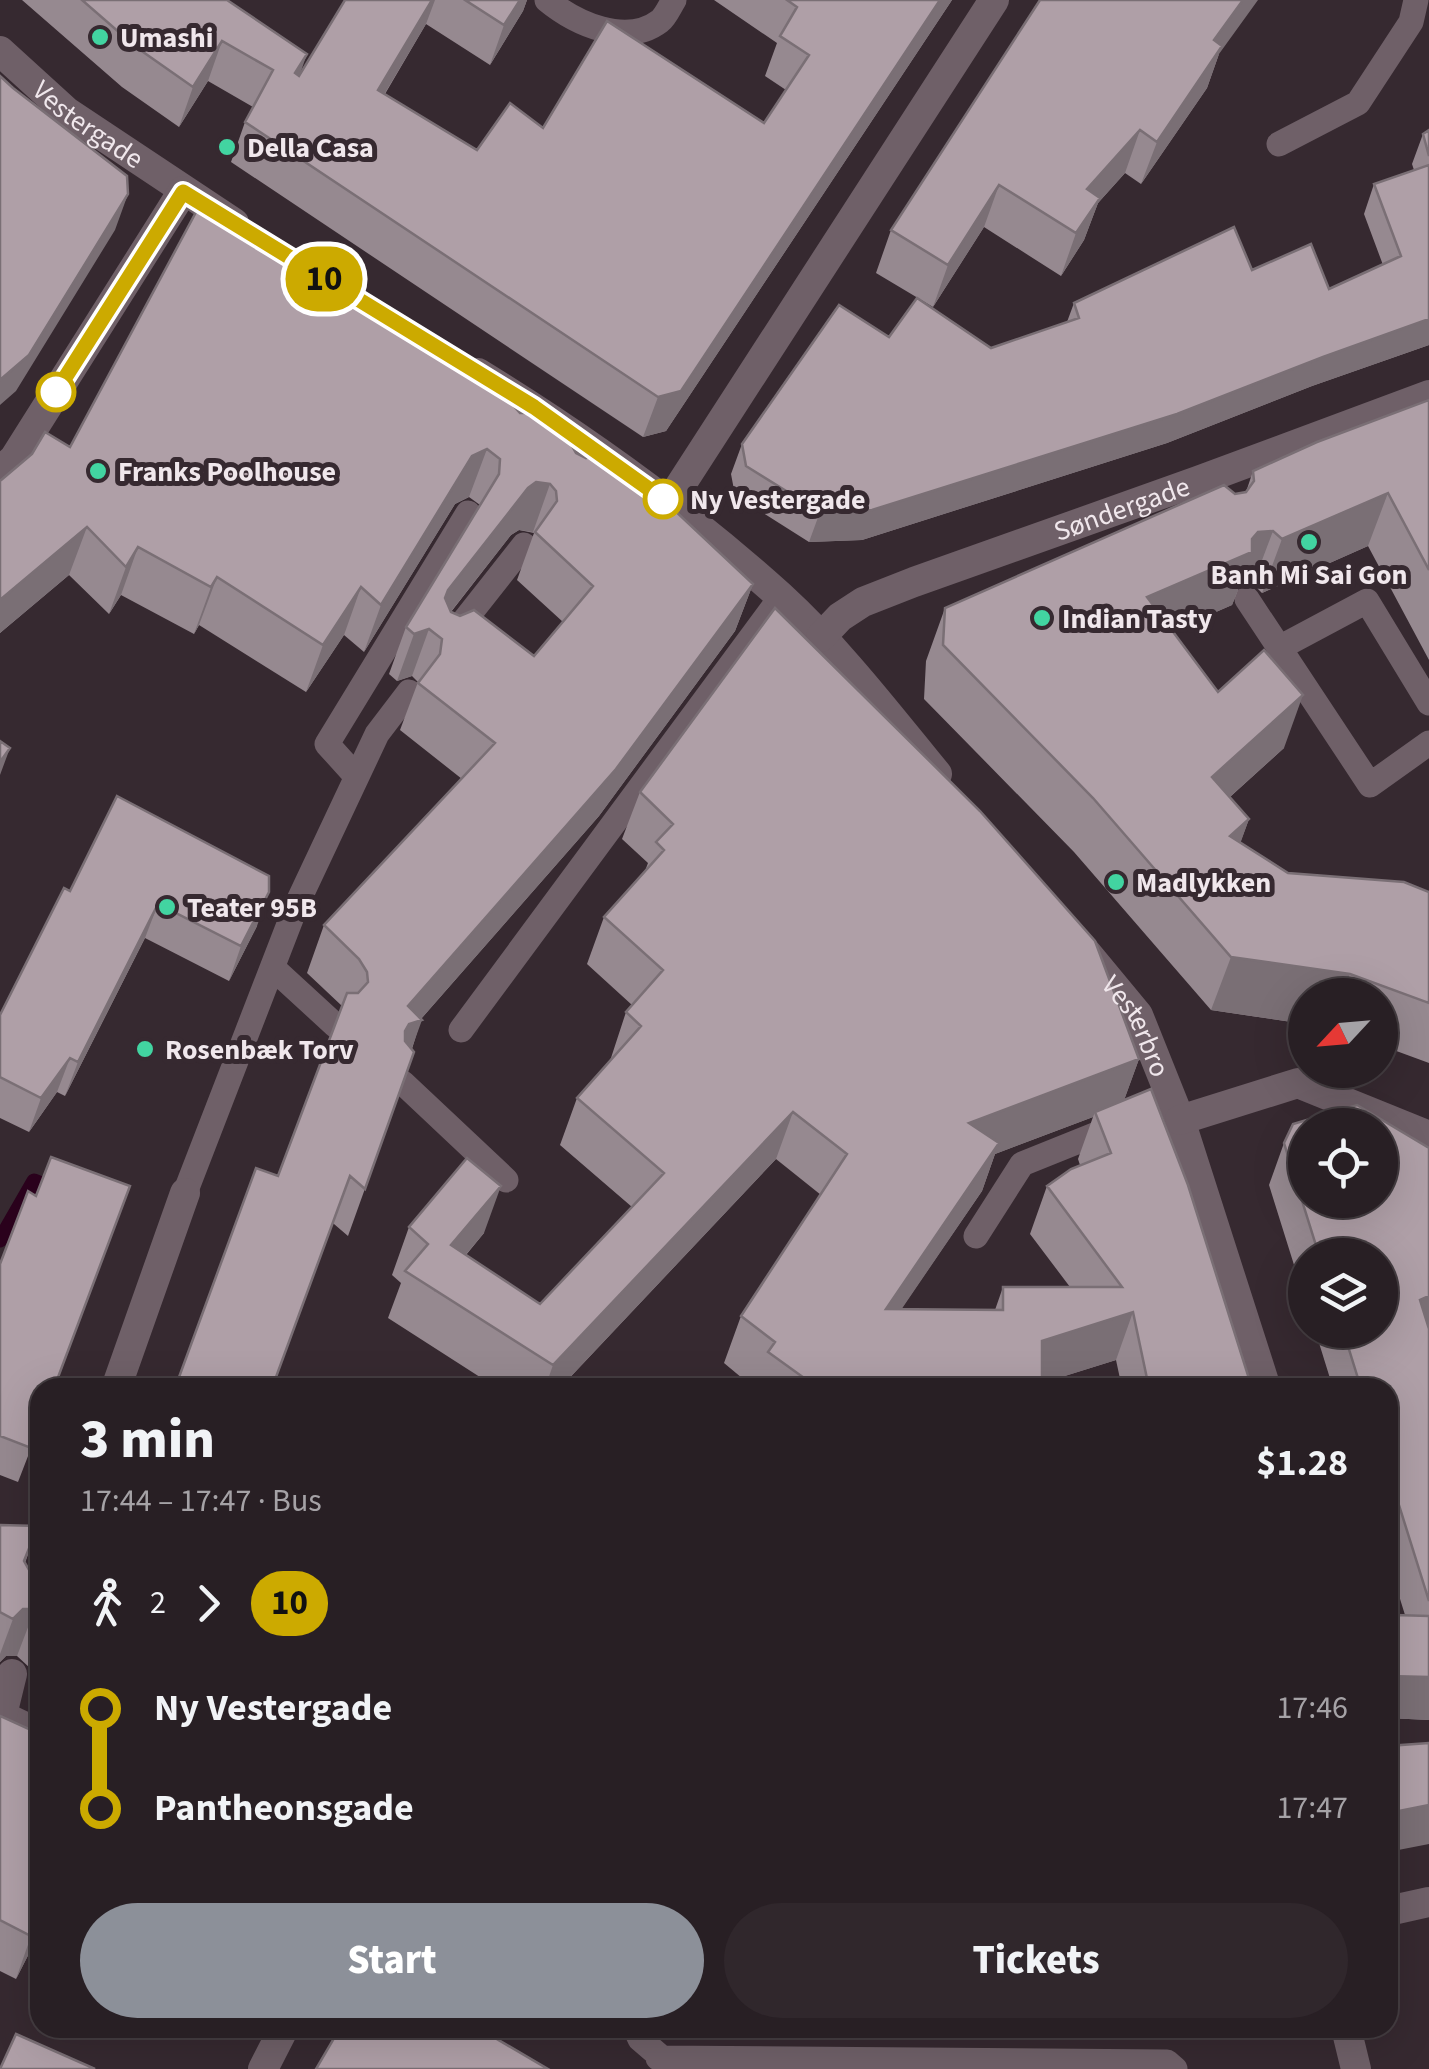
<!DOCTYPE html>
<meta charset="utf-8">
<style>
body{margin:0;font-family:"Source Sans 3",sans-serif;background:#30272c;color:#f1f3f6;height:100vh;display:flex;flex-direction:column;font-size:38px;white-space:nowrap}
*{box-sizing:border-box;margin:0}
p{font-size:32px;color:#a5a2a6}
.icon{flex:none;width:55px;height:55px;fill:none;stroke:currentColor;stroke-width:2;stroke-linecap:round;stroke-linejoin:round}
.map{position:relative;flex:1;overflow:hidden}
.details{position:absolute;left:30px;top:1378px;width:1368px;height:660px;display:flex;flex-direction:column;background:#281f24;border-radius:30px;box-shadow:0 10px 40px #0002,0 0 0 2px #443d41}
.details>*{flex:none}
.badge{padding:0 20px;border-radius:32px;font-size:35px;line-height:65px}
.needle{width:65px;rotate:244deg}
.controls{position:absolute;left:1288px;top:978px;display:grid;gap:20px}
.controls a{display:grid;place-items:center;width:110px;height:110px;border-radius:50%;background:#281f24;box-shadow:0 10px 40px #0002,0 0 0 2px #443d41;font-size:50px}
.map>.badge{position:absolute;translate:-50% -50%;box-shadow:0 0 0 5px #fff}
.legs{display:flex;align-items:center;gap:15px;height:110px;padding:0 50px;font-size:32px}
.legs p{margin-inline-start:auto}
.summary{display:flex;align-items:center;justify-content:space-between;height:170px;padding:0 50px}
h1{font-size:55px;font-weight:800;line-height:75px}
.cta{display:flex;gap:20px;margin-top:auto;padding:20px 50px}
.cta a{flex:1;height:115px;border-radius:60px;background:#8c9099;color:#fff;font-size:40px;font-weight:800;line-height:115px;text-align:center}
.cta a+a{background:#30272c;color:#f1f3f6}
ul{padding:0 50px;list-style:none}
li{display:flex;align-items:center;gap:35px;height:100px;font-size:38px}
li i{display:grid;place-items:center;width:15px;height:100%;margin:0 12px;background:currentColor}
li i::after{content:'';width:25px;height:25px;margin:-12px;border:8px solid;border-radius:50%;background:#281f24}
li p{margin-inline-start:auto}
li:first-child i{background:linear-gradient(#0000 50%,currentColor 0)}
li:last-child i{background:linear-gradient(currentColor 50%,#0000 0)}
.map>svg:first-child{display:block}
</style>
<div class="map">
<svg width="1429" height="2069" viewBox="0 0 1429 2069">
<rect width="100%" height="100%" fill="#362930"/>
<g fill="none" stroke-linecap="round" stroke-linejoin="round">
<path stroke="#2a011c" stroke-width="15" d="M 0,1240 L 34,1181 L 56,1190"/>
<path stroke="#6f6068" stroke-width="25" d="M 547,0 C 575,23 626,47 660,21 C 666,16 670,6 674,0
M 1279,144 L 1358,103 L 1411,22 L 1416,0
M 1247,599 L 1370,785 L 1429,743
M 453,635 L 524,545
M 1279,648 L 1367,601 L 1429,703
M 356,776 L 327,744 L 468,513
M 274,969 L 335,1025
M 461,1030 L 781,597
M 403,1083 L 506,1180
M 185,1193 L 296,906 L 377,734 L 409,692
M 976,1236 L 1022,1164 L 1114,1127
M 635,2028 L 640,2039 L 669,2064
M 658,2058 L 1167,2062 L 1175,2069"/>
<g stroke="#6f6068" stroke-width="30">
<path id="s1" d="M 0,51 L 67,112 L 234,223"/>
<path d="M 478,373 C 584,438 687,512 780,596 C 838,649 887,713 937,774"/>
<path d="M 0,471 L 14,459 L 183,191"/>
<path d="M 669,503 L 994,0"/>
<path id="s2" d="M 821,637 L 840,617 L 863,602 L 914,582 L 1198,481 L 1429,395"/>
<path id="s3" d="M 1085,951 L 1138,1015 L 1180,1120 L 1266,1388"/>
<path d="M 1180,1120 L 1298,1083 L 1429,1136"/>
<path d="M 116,1388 L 185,1193"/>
<path d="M 0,1715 L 40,1734"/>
<path d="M 2,1715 L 12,1674"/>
<path d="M 263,2069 L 284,2028"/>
</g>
<path stroke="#6f6068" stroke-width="30" d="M 1388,1911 L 1429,1902
M 1346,2028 L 1356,2069"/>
</g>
<path fill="#968990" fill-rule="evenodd" d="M 22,0 L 227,0 L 300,75 L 345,0 L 527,0 L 523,11 L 490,65 L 426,24 L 385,94 L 477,150 L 543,128 L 764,123 L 786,90 L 765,76 L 777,43 L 714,0 L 952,0 L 666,431 L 643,437 L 231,162 L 245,122 L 253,107 L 208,81 L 179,127 L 122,87 Z
M 1219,54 L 1207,88 L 1141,184 L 1125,173 L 1098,203 L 1084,240 L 1061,276 L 984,227 L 933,307 L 876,273 L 891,230 Z
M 1429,130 L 1429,345 L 1312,386 L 1167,443 L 862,540 L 809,542 L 735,495 L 731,474 L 742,444 L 889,337 L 991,348 L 1067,322 L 1074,303 L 1252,270 L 1329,289 L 1383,265 L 1364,214 L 1374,184 L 1414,170 L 1412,164 L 1423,134 Z
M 1429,400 L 1429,660 L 1368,546 L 1262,593 L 1253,584 L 1240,585 L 1232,605 L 1172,631 L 1218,692 L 1284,748 L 1230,797 L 1249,819 L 1240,843 L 1288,873 L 1429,892 L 1429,1063 L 1380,1045 L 1380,995 L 1305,995 L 1305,1024 L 1211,1010 L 1074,852 L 924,699 L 926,661 L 945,608 L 1235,494 L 1246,492 L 1253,471 Z
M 513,405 L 520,413 L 572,446 L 576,453 L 753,584 L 735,631 L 599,816 L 421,1019 L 412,1049 L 414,1052 L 348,1236 L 278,1176 L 342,1006 L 307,973 L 324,925 L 462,779 L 400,730 L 418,682 L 412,676 L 397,681 L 389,674 L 406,627 L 480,505 L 469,497 L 455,504 L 364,652 L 344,635 L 306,692 L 199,625 L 194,634 L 121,595 L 109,614 L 69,575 L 0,633 L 0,481 L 70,447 ZM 519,530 L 534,533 L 517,580 L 563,622 L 534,656 L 451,612 L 511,535 Z
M 640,792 L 1139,1059 L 1124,1100 L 1252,1388 L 1122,1388 L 1116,1360 L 1042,1383 L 1042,1388 L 754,1388 L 724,1363 L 741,1316 L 821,1195 L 776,1159 L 560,1388 L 497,1388 L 388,1318 L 401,1283 L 392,1275 L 409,1227 L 484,1233 L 466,1255 L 540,1304 L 632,1207 L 560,1145 L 577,1098 L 610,1061 L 626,1012 L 632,1005 L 587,964 L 604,917 L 645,871 L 648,863 L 622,839 ZM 1093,1117 L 1078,1159 L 1080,1165 L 1047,1186 L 1030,1234 L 1070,1287 L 1003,1287 L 995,1310 L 901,1309 L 982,1191 L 995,1154 Z
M 117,796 L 257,926 L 229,981 L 145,938 L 65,1096 L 57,1092 L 29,1132 L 0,1118 L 0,1015 L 70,891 Z
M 1284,1143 L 1429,1148 L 1429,1720 L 1388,1718 L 1388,1632 L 1394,1615 L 1405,1615 L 1388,1560 L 1388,1388 L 1333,1388 L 1315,1330 L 1380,1330 L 1380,1255 L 1305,1255 L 1305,1300 L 1269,1185 Z
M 0,1264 L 40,1425 L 18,1482 L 0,1475 Z
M 0,1525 L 38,1526 L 25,1563 L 33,1577 L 40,1579 L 40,1688 L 29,1683 L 30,1668 L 17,1656 L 6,1656 L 0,1662 Z
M 0,1716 L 40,1932 L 16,1979 L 0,1971 Z"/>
<path fill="#7a6f75" d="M 432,0 L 435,0 L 426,24 L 363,130 L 378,90 Z
M 520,0 L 527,0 L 523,11 L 490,65 L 504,25 Z
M 940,0 L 952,0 L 666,431 L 643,437 L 658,397 Z
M 1243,0 L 1258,0 L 1219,54 L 1207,88 L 1141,184 L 1157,142 L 1214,40 Z
M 222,41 L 208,81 L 179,127 L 193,87 Z
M 307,54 L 293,94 L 295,73 Z
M 1140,130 L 1125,173 L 1098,203 L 1084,240 L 1061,276 L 1076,233 L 1087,189 Z
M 999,185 L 984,227 L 933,307 L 948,265 Z
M 128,194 L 115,230 L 16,391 L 0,405 L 0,380 Z
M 1429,319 L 1429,345 L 1312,386 L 1167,443 L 862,540 L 809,542 L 820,512 L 1323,357 Z
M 487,449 L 469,497 L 455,504 L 364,652 L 381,605 L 472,456 Z
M 536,482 L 550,484 L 533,532 L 519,530 L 511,535 L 434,633 L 433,632 L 428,646 L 448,590 L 528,488 Z
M 1388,493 L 1368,546 L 1262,593 L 1282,539 Z
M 87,527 L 69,575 L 0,633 L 0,600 Z
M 1273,531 L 1253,584 L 1240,585 L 1232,605 L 1127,651 L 1147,597 L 1252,539 L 1258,532 Z
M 138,547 L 121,595 L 109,614 L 126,567 Z
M 217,577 L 199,625 L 194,634 L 211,587 Z
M 753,584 L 735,631 L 599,816 L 420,1020 L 422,1020 L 405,1067 L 392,1071 L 408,1006 Z
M 361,587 L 344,635 L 306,692 L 323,645 Z
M 429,629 L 412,676 L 397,681 L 414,634 Z
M 1303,695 L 1284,748 L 1193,830 L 1212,777 Z
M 10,748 L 0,775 L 0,762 Z
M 1249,819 L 1230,872 L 1230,836 Z
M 269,892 L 257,926 L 229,981 L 241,946 Z
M 158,904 L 145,938 L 65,1096 L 78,1062 Z
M 1231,957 L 1350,974 L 1342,995 L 1305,995 L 1305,1024 L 1211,1010 Z
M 70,1058 L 57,1092 L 29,1132 L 41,1098 Z
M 1139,1059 L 1122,1106 L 1095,1112 L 1093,1117 L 995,1154 L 982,1191 L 869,1357 L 886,1309 L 969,1123 Z
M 793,1112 L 776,1159 L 560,1388 L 545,1388 L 553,1365 Z
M 501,1186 L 484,1233 L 434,1292 L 451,1245 Z
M 1429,1296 L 1429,1330 L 1420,1300 Z
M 1133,1312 L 1116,1360 L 1027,1388 L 1042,1341 Z
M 23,1609 L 35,1609 L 17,1656 L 6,1656 L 0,1662 L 0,1654 L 13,1619 Z
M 1388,1676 L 1429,1677 L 1429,1720 L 1388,1718 Z
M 1429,1805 L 1429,1844 L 1388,1852 L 1388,1816 L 1389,1813 Z
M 40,1919 L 40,1932 L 16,1979 L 31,1936 Z"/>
<path fill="#af9fa7" stroke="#7a6f75" stroke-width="2.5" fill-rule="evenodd" d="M 82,0 L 227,0 L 307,54 L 295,73 L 299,76 L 345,0 L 432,0 L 378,90 L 477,150 L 510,103 L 543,128 L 607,21 L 764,123 L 809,55 L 780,36 L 797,7 L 787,0 L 940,0 L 681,391 L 658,397 L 245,122 L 273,70 L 222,41 L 193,87 L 136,47 Z
M 465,0 L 520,0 L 504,25 Z
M 1040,0 L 1243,0 L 1214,40 L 1222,46 L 1157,142 L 1140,130 L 1087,189 L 1100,198 L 1076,233 L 999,185 L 948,265 L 891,230 Z
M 0,76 L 13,88 L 127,176 L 128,194 L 29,355 L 0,380 Z
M 1429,130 L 1429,156 L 1423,134 Z
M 1429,165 L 1429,319 L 1323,357 L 1177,414 L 872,510 L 820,512 L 746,466 L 742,444 L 839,305 L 889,337 L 917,298 L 991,348 L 1079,318 L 1074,303 L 1234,227 L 1252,270 L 1311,244 L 1329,289 L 1401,256 L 1374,184 Z
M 202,201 L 373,298 L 514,390 L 513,405 L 520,413 L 534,413 L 541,408 L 574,432 L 572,446 L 576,453 L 586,458 L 600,452 L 655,492 L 753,584 L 616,769 L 408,1006 L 422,1020 L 409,1024 L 405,1031 L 405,1041 L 414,1052 L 365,1189 L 350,1176 L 272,1388 L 175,1388 L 256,1168 L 278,1176 L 347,993 L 358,993 L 368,982 L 367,972 L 359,959 L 324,925 L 495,743 L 418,683 L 440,654 L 442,639 L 429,629 L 414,634 L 406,627 L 499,474 L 500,459 L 487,449 L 472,456 L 381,605 L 361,587 L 323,645 L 217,577 L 211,587 L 138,547 L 126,567 L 87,527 L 0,600 L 0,481 L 32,454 L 45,432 L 70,447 ZM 536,482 L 550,484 L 556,491 L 557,501 L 535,532 L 593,586 L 534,656 L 474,610 L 460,616 L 451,612 L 445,598 L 448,590 L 528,488 Z
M 1429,400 L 1429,570 L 1388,493 L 1282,539 L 1273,531 L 1258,532 L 1252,539 L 1252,552 L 1147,597 L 1218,692 L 1264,650 L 1303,695 L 1212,777 L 1249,819 L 1230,836 L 1288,873 L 1404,882 L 1429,892 L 1429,1003 L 1350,974 L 1231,957 L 1093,798 L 943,645 L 945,608 L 1224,485 L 1235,494 L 1246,492 L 1254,481 L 1253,471 L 1317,442 Z
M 775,608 L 980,811 L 1095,941 L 1139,1059 L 969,1123 L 999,1143 L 886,1309 L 1003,1310 L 1003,1287 L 1122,1287 L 1047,1186 L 1071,1169 L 1111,1153 L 1095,1112 L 1151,1089 L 1188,1185 L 1252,1388 L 1149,1388 L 1133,1312 L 1042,1341 L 1042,1388 L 818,1388 L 768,1352 L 775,1342 L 741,1316 L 847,1154 L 793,1112 L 553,1365 L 405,1271 L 428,1244 L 409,1227 L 467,1158 L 501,1186 L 451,1245 L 540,1304 L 664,1173 L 577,1098 L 641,1026 L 626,1012 L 663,970 L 604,917 L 664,850 L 656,842 L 673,824 L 640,792 Z
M 0,741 L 10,748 L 0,762 Z
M 117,796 L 269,876 L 269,892 L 241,946 L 158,904 L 78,1062 L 70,1058 L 41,1098 L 0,1077 L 0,1015 L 64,888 L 70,891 Z
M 1357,1105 L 1429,1148 L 1429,1296 L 1420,1300 L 1429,1329 L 1429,1601 L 1388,1470 L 1388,1388 L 1361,1388 L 1343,1330 L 1380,1330 L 1380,1255 L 1319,1255 L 1284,1143 L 1293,1124 ZM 1305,1125 L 1380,1125 L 1380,1200 L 1305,1200 Z
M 51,1157 L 130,1186 L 54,1388 L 40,1388 L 40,1424 L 31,1448 L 0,1436 L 0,1264 L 28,1191 L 36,1196 Z
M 0,1525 L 38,1526 L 24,1561 L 33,1577 L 40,1579 L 40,1614 L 35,1609 L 23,1609 L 13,1619 L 0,1612 Z
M 1394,1615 L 1429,1616 L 1429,1677 L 1388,1676 L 1388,1647 Z
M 0,1716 L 40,1734 L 40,1919 L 31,1936 L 0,1920 Z
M 1429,1743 L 1429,1805 L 1389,1813 L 1388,1812 L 1388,1746 Z
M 340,2028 L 478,2028 L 548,2069 L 316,2069 Z
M 16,2034 L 95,2069 L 0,2069 Z"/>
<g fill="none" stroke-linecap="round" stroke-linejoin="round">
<defs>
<path id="line-1" d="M 56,392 L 183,192 L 534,407 L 663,499"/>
</defs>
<use href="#line-1" stroke="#fff" stroke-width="22"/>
<use href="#line-1" stroke="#ca0" stroke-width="15"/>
</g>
<g fill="#42d4a1" stroke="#362930" stroke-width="4">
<circle cx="100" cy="37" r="10"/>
<circle cx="227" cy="147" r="10"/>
<circle cx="98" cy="471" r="10"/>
<circle cx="1309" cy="542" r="10"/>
<circle cx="1042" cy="618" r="10"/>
<circle cx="1116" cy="882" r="10"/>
<circle cx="167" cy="907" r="10"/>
<circle cx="145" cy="1049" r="10"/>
</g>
<g fill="#fff" stroke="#ca0" stroke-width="5">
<circle cx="56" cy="392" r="18"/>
<circle cx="663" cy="499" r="18"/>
</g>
<g text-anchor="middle" stroke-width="10" stroke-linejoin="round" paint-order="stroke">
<g font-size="28" font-weight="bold" fill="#f0e7ec" stroke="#362930" text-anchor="start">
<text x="120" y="47">Umashi</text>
<text x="247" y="157">Della Casa</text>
<text x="118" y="481">Franks Poolhouse</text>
<text x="1309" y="584" text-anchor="middle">Banh Mi Sai Gon</text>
<text x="1062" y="628">Indian Tasty</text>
<text x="1136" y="892">Madlykken</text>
<text x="187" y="917">Teater 95B</text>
<text x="165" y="1059">Rosenbæk Torv</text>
</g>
<g font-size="28" fill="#f0e7ec" stroke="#362930">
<text dy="10" stroke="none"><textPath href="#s1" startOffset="115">Vestergade</textPath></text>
<text dy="10" stroke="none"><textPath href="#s2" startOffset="330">Søndergade</textPath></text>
<text dy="10" stroke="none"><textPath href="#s3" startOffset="92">Vesterbro</textPath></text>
</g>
<g font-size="28" font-weight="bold" fill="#f0e7ec" stroke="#362930" text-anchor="start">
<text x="690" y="509">Ny Vestergade</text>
</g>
</g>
</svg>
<div class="controls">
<a><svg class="needle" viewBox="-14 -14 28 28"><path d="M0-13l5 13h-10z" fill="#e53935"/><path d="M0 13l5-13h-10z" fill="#a5a2a6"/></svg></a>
<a><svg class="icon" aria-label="locate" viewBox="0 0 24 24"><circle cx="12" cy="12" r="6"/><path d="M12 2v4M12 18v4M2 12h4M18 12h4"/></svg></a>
<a><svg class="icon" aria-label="layers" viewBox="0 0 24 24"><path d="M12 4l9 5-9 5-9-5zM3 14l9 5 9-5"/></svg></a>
</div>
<b class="badge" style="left:324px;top:279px;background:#ca0;color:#111">10</b>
<section class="details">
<div class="summary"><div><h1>3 min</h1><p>17:44 – 17:47 · Bus</p></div><b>$1.28</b></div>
<div class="legs"><svg class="icon" aria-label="walk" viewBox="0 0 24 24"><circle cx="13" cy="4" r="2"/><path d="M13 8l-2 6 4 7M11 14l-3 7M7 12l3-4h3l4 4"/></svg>2<svg class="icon" aria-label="forward" viewBox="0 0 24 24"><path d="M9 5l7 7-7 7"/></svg><b class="badge" style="background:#ca0;color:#111">10</b></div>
<ul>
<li><i style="color:#ca0"></i><b>Ny Vestergade</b><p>17:46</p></li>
<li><i style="color:#ca0"></i><b>Pantheonsgade</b><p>17:47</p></li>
</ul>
<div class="cta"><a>Start</a><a>Tickets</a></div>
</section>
</div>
